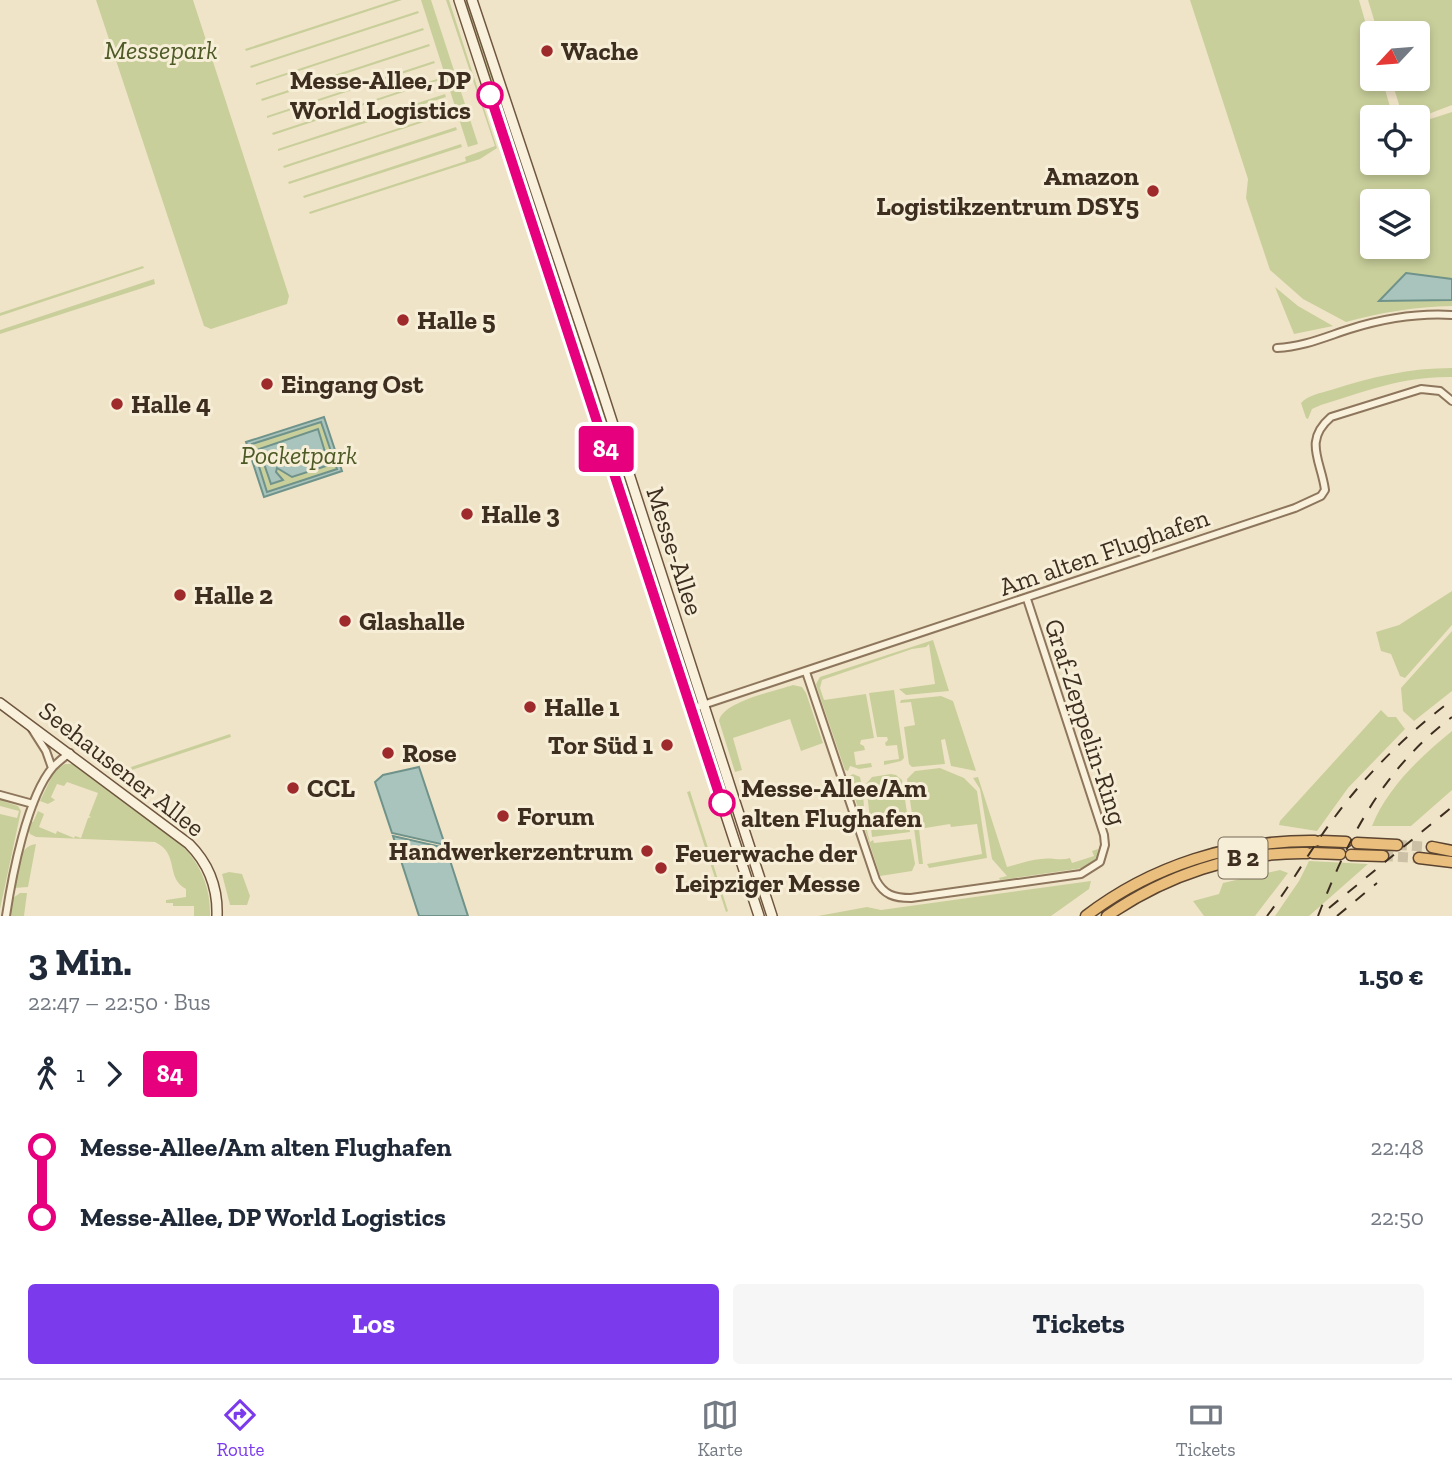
<!DOCTYPE html>
<html lang="de">
<meta charset="utf-8">
<style>
body{margin:0;font-family:"Zilla Slab",serif;background:#f6f6f7;color:#1f2937;height:100vh;display:flex;flex-direction:column;font-size:26px;white-space:nowrap}
*{box-sizing:border-box;margin:0}
p{font-size:23px;color:#747a83}
.icon{flex:none;width:38px;height:38px;fill:none;stroke:currentColor;stroke-width:2;stroke-linecap:round;stroke-linejoin:round}
.map{position:relative;height:916px;overflow:hidden}
.details{display:flex;flex-direction:column;background:#fff;flex:1}
.details>*{flex:none}
.badge{padding:0 14px;border-radius:5px;font-size:24px;line-height:46px}
.needle{width:46px;rotate:244deg}
.tools{position:absolute;left:1360px;top:21px;display:grid;gap:14px}
.tools a{display:grid;place-items:center;width:70px;height:70px;border-radius:7px;background:#fff;box-shadow:0 4px 10px #0003;font-size:35px}
.map>.badge{position:absolute;translate:-50% -50%;box-shadow:0 0 0 4px #fff}
.legs{display:flex;align-items:center;gap:10px;height:77px;padding:0 28px;font-size:23px}
.legs p{margin-inline-start:auto}
.headline{display:flex;align-items:center;justify-content:space-between;height:119px;padding:0 28px}
h1{font-size:38px;font-weight:800;line-height:52px}
.cta{display:flex;gap:14px;margin-top:auto;padding:14px 28px}
.cta a{flex:1;height:80px;border-radius:7px;background:#7c3aed;color:#fff;font-size:28px;font-weight:800;line-height:80px;text-align:center}
.cta a+a{background:#f6f6f7;color:#1f2937}
ul{padding:0 28px;list-style:none}
li{display:flex;align-items:center;gap:24px;height:70px;font-size:26px}
li i{display:grid;place-items:center;width:10px;height:100%;margin:0 9px;background:currentColor}
li i::after{content:'';width:18px;height:18px;margin:-9px;border:5px solid;border-radius:50%;background:#fff}
li p{margin-inline-start:auto}
li:first-child i{background:linear-gradient(#0000 50%,currentColor 0)}
li:last-child i{background:linear-gradient(currentColor 50%,#0000 0)}
.dock{display:flex;justify-content:space-around;align-items:center;height:98px;border-top:2px solid #e0e1e3;background:#fff;font-size:19px;color:#747a83}
.dock a{display:grid;justify-items:center;gap:4px}
.dock .current{color:#7c3aed}
.map>svg:first-child{display:block}
</style>
<div class="map">
<svg width="1452" height="916" viewBox="0 0 1452 916">
<rect width="100%" height="100%" fill="#f0e4c8"/>
<path fill="#c9cf9b" fill-rule="evenodd" d="M 96,0 L 193,0 L 289,296 L 287,304 L 211,329 L 204,326 Z
M 395,0 L 402,0 L 246,51 L 245,49 Z
M 421,0 L 431,0 L 478,144 L 468,147 Z
M 446,0 L 449,0 L 497,148 L 480,159 L 310,214 L 309,212 L 466,161 L 465,157 L 495,146 Z
M 463,0 L 468,0 L 514,133 L 510,134 Z
M 1190,0 L 1359,0 L 1372,45 L 1372,79 L 1382,79 L 1393,117 L 1372,117 L 1372,163 L 1418,163 L 1418,123 L 1452,112 L 1452,279 L 1406,274 L 1381,301 L 1445,299 L 1452,300 L 1452,306 C 1415,307 1382,312 1346,322 L 1303,299 L 1270,270 L 1246,198 L 1248,179 ZM 1372,201 L 1418,201 L 1418,247 L 1372,247 Z
M 1368,0 L 1452,0 L 1452,105 L 1418,118 L 1403,117 L 1391,79 L 1418,79 L 1418,33 L 1378,33 Z
M 418,11 L 419,13 L 251,68 L 250,66 Z
M 423,28 L 424,30 L 256,85 L 256,83 Z
M 429,44 L 430,46 L 262,101 L 261,99 Z
M 434,61 L 435,63 L 267,118 L 267,116 Z
M 440,78 L 440,80 L 273,135 L 272,133 Z
M 445,94 L 446,97 L 278,151 L 278,149 Z
M 451,111 L 451,113 L 284,168 L 283,166 Z
M 456,127 L 457,130 L 289,184 L 288,182 Z
M 461,144 L 462,147 L 304,198 L 303,196 Z
M 553,262 L 583,352 L 596,383 L 692,683 L 690,684 L 657,594 L 549,264 Z
M 143,266 L 144,268 L 0,316 L 0,313 Z
M 154,279 L 155,284 L 0,334 L 0,330 Z
M 1275,287 L 1298,306 L 1333,326 L 1294,334 Z
M 1452,368 L 1452,377 C 1404,376 1366,391 1321,405 L 1312,409 L 1308,419 L 1306,418 L 1301,403 C 1308,395 1321,393 1331,390 C 1372,377 1409,368 1452,368 Z
M 324,417 L 342,471 L 264,497 L 246,442 Z
M 1452,591 L 1452,625 L 1405,678 L 1400,676 L 1391,654 L 1381,651 L 1376,632 L 1399,625 Z
M 1452,631 L 1452,691 L 1414,721 L 1403,711 L 1401,688 Z
M 933,640 L 949,691 L 906,695 L 899,689 L 935,684 L 929,644 L 926,647 L 912,649 L 822,680 L 820,688 L 824,700 L 866,694 L 874,738 L 861,740 L 860,744 L 864,746 L 865,750 L 854,752 L 856,765 L 871,763 L 872,767 L 859,769 L 850,766 L 848,771 L 845,770 L 817,688 L 816,684 L 820,677 Z
M 793,685 L 802,687 L 806,693 L 823,743 L 801,751 L 790,719 L 733,738 L 742,770 L 735,772 L 719,721 C 722,702 775,691 793,685 Z
M 894,690 L 904,758 L 901,761 L 884,765 L 884,761 L 899,759 L 897,745 L 886,746 L 885,743 L 888,740 L 887,737 L 877,737 L 869,693 Z
M 941,696 L 953,701 L 976,771 L 951,766 L 945,739 L 941,740 L 945,764 L 912,767 L 909,764 L 904,727 L 915,725 L 911,702 L 900,703 L 901,700 Z
M 1381,710 L 1388,717 L 1396,717 L 1405,729 L 1348,788 L 1317,831 L 1279,825 L 1280,821 Z
M 1452,731 L 1452,790 L 1411,826 L 1372,826 C 1387,788 1421,756 1452,731 Z
M 230,734 L 231,737 L 132,770 L 131,767 Z
M 65,764 L 74,764 L 172,836 C 197,857 211,883 210,916 L 194,916 L 194,906 L 173,906 L 173,903 L 166,903 L 166,900 L 186,897 L 186,889 C 165,878 180,854 155,842 L 36,837 L 30,834 L 28,829 L 30,821 L 33,822 L 38,811 L 44,814 L 39,827 L 56,834 L 57,831 L 74,838 L 75,836 L 81,838 L 88,818 L 91,817 L 89,816 L 98,793 L 67,782 L 64,786 L 57,784 L 51,797 L 55,800 L 48,804 L 40,801 L 55,770 Z
M 940,768 L 964,778 L 977,791 L 987,858 L 929,868 L 927,864 L 982,854 L 977,824 L 951,827 L 950,824 L 919,829 L 923,864 L 919,864 L 907,779 L 915,771 Z
M 853,774 L 860,777 C 865,797 863,821 870,842 L 873,840 L 874,843 L 911,839 L 915,864 L 912,871 L 880,876 L 848,777 Z
M 891,774 L 896,775 L 902,780 L 910,832 L 872,837 L 866,784 L 872,777 Z
M 978,777 L 1007,867 C 1018,864 1030,860 1041,859 C 1051,857 1061,861 1070,858 L 1072,863 L 1094,856 L 1092,851 L 1098,849 L 1097,858 L 1083,868 L 1000,880 L 999,878 L 1007,876 L 992,859 L 980,789 L 973,778 Z
M 690,791 L 728,911 L 726,912 L 687,792 Z
M 0,800 L 18,806 L 21,811 L 0,909 L 0,814 L 17,818 L 19,811 L 0,806 Z
M 36,844 L 28,887 L 14,888 C 17,873 17,846 36,844 Z
M 1309,861 L 1368,864 L 1309,916 L 1275,916 L 1299,881 Z
M 1280,870 L 1288,873 L 1255,916 L 1204,916 L 1193,901 L 1219,894 L 1223,883 Z
M 229,872 L 242,874 L 250,896 L 247,905 L 230,905 L 222,874 Z
M 1091,881 L 1089,889 L 1051,916 L 818,916 L 867,907 L 881,910 Z
M 20,893 L 27,893 L 24,916 L 9,916 L 13,898 Z"/>
<path fill="#a9c4bc" stroke="#6f938a" stroke-width="2" fill-rule="evenodd" d="M 1406,273 L 1452,279 L 1452,300 L 1379,301 Z
M 324,417 L 342,471 L 264,497 L 246,442 ZM 321,422 L 337,469 L 267,492 L 252,444 Z
M 318,429 L 329,465 L 292,477 L 277,468 L 276,472 L 283,480 L 271,484 L 259,449 Z
M 419,767 L 445,845 L 392,833 L 375,782 L 383,775 Z
M 393,836 L 446,848 L 468,916 L 419,916 Z"/>
<g fill="none" stroke-linecap="round" stroke-linejoin="round">
<path stroke="#ccc0a6" stroke-width="10" stroke-dasharray="10 5" stroke-linecap="butt" d="M 1397,845 L 1432,847
M 1383,856 L 1419,858"/>
<defs>
<path id="minor" d="M 1277,348 C 1303,347 1325,337 1350,329 C 1382,319 1418,313 1452,315
M 806,672 L 876,880 C 884,895 894,898 911,898 L 1081,874 L 1100,862 L 1105,845 L 1104,835 L 1027,599
M 691,709 L 1295,508 L 1321,496 L 1325,490 C 1321,460 1303,441 1331,417 L 1421,389 L 1440,391 L 1452,401
M 32,729 L 46,751 L 52,768
M 0,795 L 33,804
M 6,916 C 12,876 27,797 53,767 C 58,762 64,757 70,753"/>
<path id="secondary" d="M 459,0 L 759,916
M 472,0 L 597,375 L 772,916
M 0,703 L 189,844 C 209,864 218,887 217,916"/>
<path id="trunk" d="M 1321,841 L 1346,842
M 1357,843 L 1397,845
M 1432,847 L 1452,851
M 1313,853 L 1340,854
M 1351,855 L 1383,856
M 1419,858 L 1452,862
M 1086,916 C 1151,866 1233,840 1315,841
M 1107,916 C 1166,875 1235,852 1307,853"/>
</defs>
<use href="#minor" stroke="#8d765c" stroke-width="10"/>
<use href="#secondary" stroke="#6f573f" stroke-width="12"/>
<use href="#trunk" stroke="#5b4430" stroke-width="13"/>
<use href="#minor" stroke="#faf1dc" stroke-width="6"/>
<use href="#secondary" stroke="#faf1dc" stroke-width="9"/>
<use href="#trunk" stroke="#eabe7c" stroke-width="10"/>
<path stroke="#3d2e20" stroke-width="2" stroke-dasharray="12 12" stroke-linecap="butt" d="M 1329,908 L 1452,807
M 1267,916 C 1291,885 1310,850 1334,818 C 1368,772 1407,734 1452,700
M 1318,916 C 1348,838 1383,769 1452,717
M 1337,916 L 1377,883"/>
</g>
<g fill="none" stroke-linecap="round" stroke-linejoin="round">
<defs>
<path id="line-1" d="M 490,95 L 722,803"/>
</defs>
<use href="#line-1" stroke="#fff" stroke-width="16"/>
<use href="#line-1" stroke="#e6007e" stroke-width="10"/>
</g>
<g fill="#9e2a2b" stroke="#f7eed8" stroke-width="2.5">
<circle cx="547" cy="51" r="7"/>
<circle cx="1153" cy="191" r="7"/>
<circle cx="403" cy="320" r="7"/>
<circle cx="267" cy="384" r="7"/>
<circle cx="117" cy="404" r="7"/>
<circle cx="467" cy="514" r="7"/>
<circle cx="180" cy="595" r="7"/>
<circle cx="345" cy="621" r="7"/>
<circle cx="530" cy="707" r="7"/>
<circle cx="667" cy="745" r="7"/>
<circle cx="388" cy="753" r="7"/>
<circle cx="293" cy="788" r="7"/>
<circle cx="503" cy="816" r="7"/>
<circle cx="647" cy="851" r="7"/>
<circle cx="661" cy="868" r="7"/>
</g>
<g fill="#fff" stroke="#e6007e" stroke-width="3.5">
<circle cx="490" cy="95" r="12"/>
<circle cx="722" cy="803" r="12"/>
</g>
<g text-anchor="middle" stroke-width="6" stroke-linejoin="round" paint-order="stroke">
<rect fill="#f7eed8" stroke="#756857" stroke-width="2" x="1218.5" y="837.5" width="49" height="41" rx="5"/>
<g font-size="24" font-weight="bold" fill="#3d2e20">
<text x="1243" y="866">B 2</text>
</g>
<g font-size="26" font-style="italic" fill="#4d5a26" stroke="#f7eed8">
<text x="161" y="59">Messepark</text>
<text x="299" y="464">Pocketpark</text>
</g>
<g font-size="26" font-weight="bold" fill="#3d2e20" stroke="#f7eed8" text-anchor="start">
<text x="561" y="60">Wache</text>
<text x="1139" y="185" text-anchor="end">Amazon<tspan x="1139" dy="30">Logistikzentrum DSY5</tspan></text>
<text x="417" y="329">Halle 5</text>
<text x="281" y="393">Eingang Ost</text>
<text x="131" y="413">Halle 4</text>
<text x="481" y="523">Halle 3</text>
<text x="194" y="604">Halle 2</text>
<text x="359" y="630">Glashalle</text>
<text x="544" y="716">Halle 1</text>
<text x="653" y="754" text-anchor="end">Tor Süd 1</text>
<text x="402" y="762">Rose</text>
<text x="307" y="797">CCL</text>
<text x="517" y="825">Forum</text>
<text x="633" y="860" text-anchor="end">Handwerkerzentrum</text>
<text x="675" y="862">Feuerwache der<tspan x="675" dy="30">Leipziger Messe</tspan></text>
</g>
<g font-size="26" font-weight="bold" fill="#3d2e20" stroke="#f7eed8" text-anchor="end">
<text x="471" y="89">Messe-Allee, DP<tspan x="471" dy="30">World Logistics</tspan></text>
<text x="741" y="797" text-anchor="start">Messe-Allee/Am<tspan x="741" dy="30">alten Flughafen</tspan></text>
</g>
<g font-size="26" fill="#3d2e20" stroke="#f7eed8">
<text transform="translate(675 551) rotate(72)" y="9">Messe-Allee</text>
<text transform="translate(1104 552) rotate(-19)" y="9">Am alten Flughafen</text>
<text transform="translate(1086 722) rotate(72)" y="9">Graf-Zeppelin-Ring</text>
<text transform="translate(122 769) rotate(38)" y="9">Seehausener Allee</text>
</g>
</g>
</svg>
<div class="tools">
<a><svg class="needle" viewBox="-14 -14 28 28"><path d="M0-13l5 13h-10z" fill="#e53935"/><path d="M0 13l5-13h-10z" fill="#747a83"/></svg></a>
<a><svg class="icon" aria-label="locate" viewBox="0 0 24 24"><circle cx="12" cy="12" r="6"/><path d="M12 2v4M12 18v4M2 12h4M18 12h4"/></svg></a>
<a><svg class="icon" aria-label="layers" viewBox="0 0 24 24"><path d="M12 4l9 5-9 5-9-5zM3 14l9 5 9-5"/></svg></a>
</div>
<b class="badge" style="left:606px;top:449px;background:#e6007e;color:#fff">84</b>
</div>
<section class="details">
<div class="headline"><div><h1>3 Min.</h1><p>22:47 – 22:50 · Bus</p></div><b>1.50 €</b></div>
<div class="legs"><svg class="icon" aria-label="walk" viewBox="0 0 24 24"><circle cx="13" cy="4" r="2"/><path d="M13 8l-2 6 4 7M11 14l-3 7M7 12l3-4h3l4 4"/></svg>1<svg class="icon" aria-label="forward" viewBox="0 0 24 24"><path d="M9 5l7 7-7 7"/></svg><b class="badge" style="background:#e6007e;color:#fff">84</b></div>
<ul>
<li><i style="color:#e6007e"></i><b>Messe-Allee/Am alten Flughafen</b><p>22:48</p></li>
<li><i style="color:#e6007e"></i><b>Messe-Allee, DP World Logistics</b><p>22:50</p></li>
</ul>
<div class="cta"><a>Los</a><a>Tickets</a></div>
</section>
<nav class="dock">
<a class="current"><svg class="icon" aria-label="directions" viewBox="0 0 24 24"><path d="M12 3l9 9-9 9-9-9zM9 14v-3h6M13 9l2 2-2 2"/></svg>Route</a>
<a><svg class="icon" aria-label="map" viewBox="0 0 24 24"><path d="M3 6l6-2 6 2 6-2v14l-6 2-6-2-6 2zM9 4v14M15 6v14"/></svg>Karte</a>
<a><svg class="icon" aria-label="tickets" viewBox="0 0 24 24"><path d="M3 7h18v10H3zM15 7v10"/></svg>Tickets</a>
</nav>
